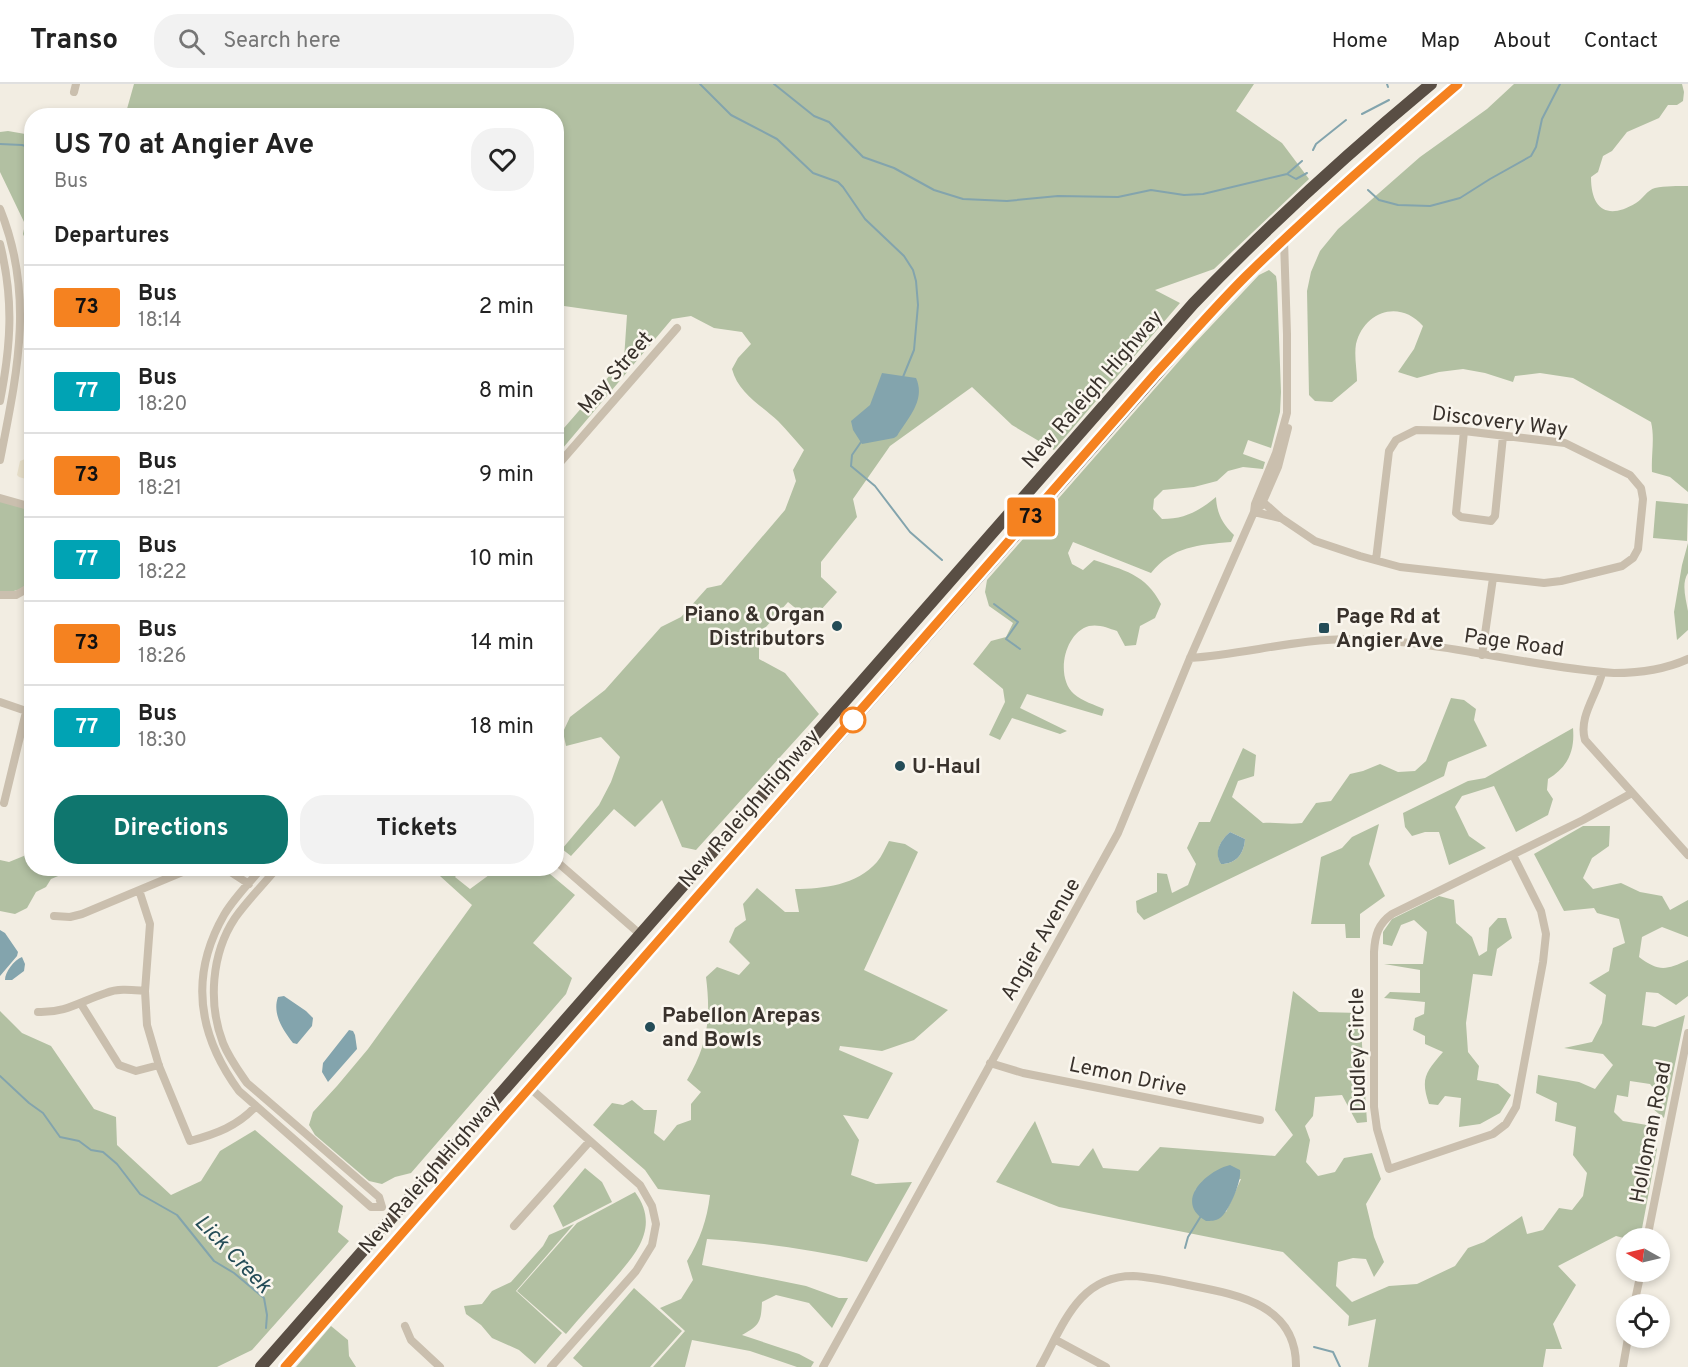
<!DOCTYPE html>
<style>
body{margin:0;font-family:Overpass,sans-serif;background:#f2f2f2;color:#222;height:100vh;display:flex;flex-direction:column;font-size:22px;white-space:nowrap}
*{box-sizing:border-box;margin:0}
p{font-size:20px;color:#767676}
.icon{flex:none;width:33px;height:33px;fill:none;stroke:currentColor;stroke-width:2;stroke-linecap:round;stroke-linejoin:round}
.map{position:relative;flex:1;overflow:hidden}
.sheet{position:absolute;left:24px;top:24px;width:540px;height:768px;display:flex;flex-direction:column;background:#fff;border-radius:24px;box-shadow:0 3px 9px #0003}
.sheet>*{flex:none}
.badge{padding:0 12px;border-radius:4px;font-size:21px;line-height:39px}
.needle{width:39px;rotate:278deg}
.controls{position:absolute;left:1616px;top:1144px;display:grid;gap:12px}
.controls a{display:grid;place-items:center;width:54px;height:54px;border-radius:50%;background:#fff;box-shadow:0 3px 9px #0003;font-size:30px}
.map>.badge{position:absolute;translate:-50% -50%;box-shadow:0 0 0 3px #fff}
h2{padding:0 30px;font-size:22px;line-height:54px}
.round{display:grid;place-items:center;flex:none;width:63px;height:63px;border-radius:24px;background:#f2f2f2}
.summary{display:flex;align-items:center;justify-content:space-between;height:102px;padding:0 30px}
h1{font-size:28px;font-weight:700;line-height:45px}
.primary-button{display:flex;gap:12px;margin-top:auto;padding:12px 30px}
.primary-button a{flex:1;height:69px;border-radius:24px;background:#0f766e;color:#fff;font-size:24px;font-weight:700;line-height:69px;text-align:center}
.primary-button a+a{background:#f2f2f2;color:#222}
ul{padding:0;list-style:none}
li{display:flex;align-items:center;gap:18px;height:84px;padding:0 30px;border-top:2px solid #e0e0e0}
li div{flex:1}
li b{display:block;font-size:22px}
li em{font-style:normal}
li .badge{min-width:66px;font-weight:700;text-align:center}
header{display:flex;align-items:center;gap:36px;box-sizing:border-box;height:84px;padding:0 30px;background:#fff;border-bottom:2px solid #e0e0e0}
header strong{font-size:28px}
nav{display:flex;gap:33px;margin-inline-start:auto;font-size:21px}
.search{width:420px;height:54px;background:#f2f2f2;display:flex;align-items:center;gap:15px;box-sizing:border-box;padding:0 21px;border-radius:24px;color:#767676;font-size:22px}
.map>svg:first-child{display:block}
</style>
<header>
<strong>Transo</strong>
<div class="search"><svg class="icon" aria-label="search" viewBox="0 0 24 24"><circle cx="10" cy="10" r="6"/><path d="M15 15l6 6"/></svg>Search here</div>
<nav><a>Home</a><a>Map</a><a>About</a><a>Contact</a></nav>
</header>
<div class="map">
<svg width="1688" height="1283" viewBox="0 0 1688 1283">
<rect width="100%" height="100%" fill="#f2ede2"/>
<path fill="#b2c0a2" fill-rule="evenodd" d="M 134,0 L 1254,0 L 1236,27 L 1282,59 L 1309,95 L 1214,185 L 1155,206 L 1180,219 L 1054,366 L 1012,341 L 972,303 L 890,362 L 853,415 L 857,433 L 821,478 L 821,493 L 837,508 L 811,537 L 788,518 L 759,551 L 759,575 L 785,589 L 819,630 L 696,766 L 682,763 L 662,716 L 635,743 L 614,725 L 571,772 L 562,765 L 599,721 L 611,698 L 620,673 L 601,653 L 566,662 L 563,648 L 570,633 L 605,606 L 661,543 L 681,533 L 707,504 L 721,501 L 785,426 L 796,397 L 793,386 L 804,366 C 795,356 787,346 778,337 C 761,321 738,309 732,285 L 738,274 L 751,260 L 742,248 L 714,244 L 691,232 L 672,235 L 557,371 L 557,352 L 624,275 L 627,231 L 557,221 L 556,32 L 125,32 Z
M 1514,0 L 1682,0 L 1684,8 L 1683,17 L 1677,21 L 1668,21 L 1659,34 L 1627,48 L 1612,67 L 1603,72 L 1598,88 L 1591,93 C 1591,126 1608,136 1636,119 C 1643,115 1647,106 1655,104 C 1665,102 1678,102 1688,102 L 1688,408 L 1670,393 L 1652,388 C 1651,371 1655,354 1651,338 L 1573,294 L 1540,289 L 1515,292 L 1513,298 L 1485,289 L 1463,285 L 1439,288 L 1417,294 L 1398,288 L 1414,265 L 1423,242 C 1400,215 1364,227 1356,260 C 1354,271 1357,286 1357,297 L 1332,318 L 1315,317 L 1309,311 L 1307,207 L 1311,188 L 1320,167 L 1338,145 L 1420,73 L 1487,25 Z
M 8,47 L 31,51 L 32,155 L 27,159 L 23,150 L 25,140 L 0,88 L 0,48 Z
M 1269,186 L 1276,192 L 1277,199 L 1281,308 L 1280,328 L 1271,364 L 1248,356 L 1243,370 L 1265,378 L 1263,385 L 1243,383 L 1228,387 L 1217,397 L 1194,403 L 1163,406 L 1154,415 L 1153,425 L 1162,435 C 1185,435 1199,427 1216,413 C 1217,430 1222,439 1234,451 L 1231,458 C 1198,461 1173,462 1151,489 L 1073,458 L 1068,469 L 1072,480 L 1083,486 L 1094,476 C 1123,486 1146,490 1161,520 L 1155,534 L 1140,542 L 1136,561 L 1125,562 L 1117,547 C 1108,544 1099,540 1089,542 C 1064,549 1055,593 1074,610 C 1082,617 1095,621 1104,625 L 1102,632 L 1027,610 L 1020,624 L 1067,647 L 1060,650 L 1012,634 L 1000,656 L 989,651 L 1005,618 L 1003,605 L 973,580 L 991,557 L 1006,553 L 1013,539 L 989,522 L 985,508 L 987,496 L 1194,260 L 1259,191 Z
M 0,417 L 27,423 L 32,427 L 31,498 C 23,506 12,509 0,507 Z
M 1656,417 L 1688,420 L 1687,457 L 1653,454 Z
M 1688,459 L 1688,489 C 1681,500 1686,515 1688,527 C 1688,533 1688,540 1688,546 L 1677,556 L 1674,528 L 1682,481 Z
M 1451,614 L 1464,616 L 1476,625 L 1474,636 L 1487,662 L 1448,678 L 1444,692 L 1144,836 L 1137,828 L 1136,817 L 1157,808 L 1157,789 L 1167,790 L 1172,809 L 1188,801 L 1196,780 L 1187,764 L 1199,738 L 1210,738 L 1243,664 L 1256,671 L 1254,692 L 1238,697 L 1232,713 L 1263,739 C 1276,738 1289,741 1302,739 L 1316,719 L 1331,717 L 1350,690 L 1363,687 L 1380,680 L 1398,688 L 1415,687 L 1426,677 ZM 1230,748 L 1245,755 C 1244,770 1236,780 1221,780 C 1214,768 1220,757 1230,748 Z
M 1573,644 C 1575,667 1568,683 1548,695 L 1547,706 L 1553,715 L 1548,731 L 1516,748 L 1494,702 L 1462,712 L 1455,723 L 1469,752 L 1486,764 L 1449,781 L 1439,748 L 1425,748 L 1412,752 L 1405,743 L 1403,729 L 1468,697 L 1485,694 Z
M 1379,740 L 1369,780 L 1385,812 L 1360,830 L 1360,854 L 1346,854 L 1345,840 L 1311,840 L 1321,773 L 1342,764 L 1352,753 Z
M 1583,742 L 1610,742 L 1609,762 L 1592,774 L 1583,794 L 1593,805 L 1621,799 L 1640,808 L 1662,812 L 1670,826 L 1688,816 L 1688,853 L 1662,843 L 1642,853 L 1639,873 C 1659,888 1666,886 1688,876 L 1688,912 L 1676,921 L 1658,909 L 1646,908 L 1642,941 L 1655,943 L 1685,931 L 1664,1034 L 1653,1025 L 1658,1010 L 1650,1000 L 1630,997 L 1628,1013 L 1617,1011 L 1614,1028 L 1623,1037 L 1647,1041 L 1657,1065 L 1640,1155 L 1628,1155 L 1616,1152 L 1558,1182 L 1576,1201 L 1553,1240 L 1562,1265 L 1546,1265 L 1543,1283 L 1368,1283 L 1376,1235 L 1348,1242 L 1349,1232 L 1283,1168 L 1059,1123 L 996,1098 L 1035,1037 L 1052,1079 L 1079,1082 L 1093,1064 L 1103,1084 L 1138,1087 L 1160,1063 L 1275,1072 L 1293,1051 L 1275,1026 L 1293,907 L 1319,928 L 1360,929 L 1367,1038 L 1357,1039 L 1342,1011 L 1315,1013 L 1313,1032 L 1305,1042 L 1310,1056 L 1306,1078 L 1318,1092 L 1335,1088 L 1344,1074 L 1372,1069 L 1381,1095 L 1366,1120 L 1374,1153 L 1384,1178 L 1374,1193 L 1366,1175 L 1353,1174 L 1338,1178 L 1336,1202 L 1352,1218 L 1389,1202 L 1417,1200 L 1455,1182 L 1468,1164 L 1484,1158 L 1522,1132 L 1527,1150 L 1543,1146 L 1559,1124 L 1572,1126 L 1583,1112 L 1587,1089 L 1573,1071 L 1576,1043 L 1555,1037 L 1557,1019 L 1536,1009 L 1538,991 L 1579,998 L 1595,1005 L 1613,981 L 1603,970 L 1564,964 L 1592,958 L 1602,939 L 1606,911 L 1589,899 L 1609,887 L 1613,864 L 1625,859 L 1619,835 L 1597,829 L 1594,824 L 1564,827 L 1534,770 ZM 1241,1095 L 1226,1128 L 1195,1106 Z
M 889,757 L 905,760 L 918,768 L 864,886 L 948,926 L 914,956 L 882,967 L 840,962 L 839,966 L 893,989 L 868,1035 L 843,1031 L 859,1056 L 851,1091 L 876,1100 L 912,1098 L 867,1178 C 814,1166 761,1158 707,1155 L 702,1181 L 806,1202 L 839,1214 L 848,1214 L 832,1244 L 809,1219 L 776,1211 L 762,1218 C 761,1238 760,1241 742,1251 L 799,1270 L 814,1278 L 811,1283 L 797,1283 L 750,1267 L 692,1256 L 685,1283 L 653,1283 L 685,1247 L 660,1224 L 681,1215 L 693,1196 L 687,1177 C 700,1156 707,1136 710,1111 L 658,1105 L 645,1086 L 593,1041 L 612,1019 L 623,1021 L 632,1016 L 644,1026 L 657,1026 L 654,1049 L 664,1057 L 677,1041 L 691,1036 L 691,1020 L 701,1008 L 687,996 C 708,960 711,934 706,893 L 717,883 L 739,891 L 750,879 L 729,858 L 735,844 L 746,836 L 743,820 L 757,804 L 785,828 L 799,828 L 795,805 C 823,805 857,801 877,778 C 882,772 885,764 889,757 Z
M 31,769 L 32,784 L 75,785 L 51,795 L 46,803 L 36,808 L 27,824 L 15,830 L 0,827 L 0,776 L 9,778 Z
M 447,784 L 462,785 L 455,793 L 470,805 L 489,791 L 512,787 L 515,785 L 544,785 L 575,811 L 533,859 L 572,894 L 566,910 L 411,1089 L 395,1093 L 382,1100 L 369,1097 L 315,1051 L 309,1041 L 313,1028 L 337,1002 L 368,965 L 472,821 L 440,792 Z
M 1439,812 L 1454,816 L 1456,839 L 1472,853 L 1479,872 L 1487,867 L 1489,844 L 1498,834 L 1506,834 L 1512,854 L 1497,865 L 1492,892 L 1473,890 L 1466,939 L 1468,968 L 1479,982 L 1477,996 L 1498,1000 L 1511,1011 L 1500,1029 L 1480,1040 L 1459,1043 L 1461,1014 L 1445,1012 L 1438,1021 L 1429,1020 C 1420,994 1426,988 1443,968 L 1425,960 L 1425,952 L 1413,946 L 1415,934 L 1424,930 L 1425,918 L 1384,914 L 1390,908 L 1420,909 L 1420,886 L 1384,880 L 1423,880 L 1427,848 L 1414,836 L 1401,841 L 1392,862 L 1383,860 L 1383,848 L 1392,835 Z
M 0,927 L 22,949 L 51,962 L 94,1025 L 116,1033 L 117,1061 L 171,1111 L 201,1097 L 220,1067 L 255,1046 L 343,1122 L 338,1148 L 349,1157 L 252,1266 L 217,1283 L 0,1283 Z
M 585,1084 L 602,1098 L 612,1118 L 563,1143 L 553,1122 Z
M 635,1108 C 662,1145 633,1173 609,1201 C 595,1217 580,1233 566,1250 L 517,1207 L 577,1139 Z
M 574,1140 L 516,1207 L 562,1249 L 535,1280 L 519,1266 L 492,1254 L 481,1241 L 466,1230 L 464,1222 L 482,1220 L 492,1207 L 511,1198 L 543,1162 L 549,1151 Z
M 634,1204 L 682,1247 L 650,1283 L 583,1283 L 573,1274 Z
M 331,1242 L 348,1256 L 349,1272 L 356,1283 L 296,1283 Z"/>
<path fill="#e8e0ca" d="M 31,348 L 32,394 L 29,396 L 19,393 L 17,391 L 20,377 L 25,375 Z"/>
<path fill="#83a4ad" d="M 882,289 L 916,294 C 926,316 908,334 897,352 L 894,354 L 862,360 L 853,346 L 851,337 L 870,321 Z
M 1230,748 L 1245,755 C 1244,770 1236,780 1221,780 C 1213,768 1221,756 1230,748 Z
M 0,846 L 5,849 L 18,868 L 17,872 L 0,892 Z
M 22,873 L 25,880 L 24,887 L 12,896 L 5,896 C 5,888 14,876 22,873 Z
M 284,912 L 306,927 L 313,934 L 312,942 L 297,960 L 293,959 C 283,946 272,930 278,913 Z
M 349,946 L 353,947 L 355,951 L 357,965 L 328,998 L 322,988 L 323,979 Z
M 1230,1081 L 1240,1086 C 1242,1096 1229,1128 1220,1134 C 1216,1137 1210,1137 1206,1137 C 1173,1118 1206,1087 1230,1081 Z"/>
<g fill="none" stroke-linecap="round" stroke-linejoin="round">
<path stroke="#83a4ad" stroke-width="2" d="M 700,0 L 731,31 L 777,55 L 813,89 L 838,98 L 843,103 L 865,135 L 904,172 L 913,186 L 916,197 L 918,221 L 914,266 L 903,293
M 774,0 L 814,32 L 829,38 L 863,73 L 894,84 L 934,106 L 963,115 L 1007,117 L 1058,112 L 1118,113 L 1151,106 L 1184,111 L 1203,110 L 1287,90 L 1302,77
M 1387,0 L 1388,3
M 1362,30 L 1389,16
M 0,60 L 22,61 L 32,64
M 1313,66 L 1316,60 L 1346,36
M 1287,90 L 1296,95 L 1307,89
M 1368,106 L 1379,116 L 1398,121 L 1430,122 L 1460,114 L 1490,95 L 1531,72 L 1536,63 L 1542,35 L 1560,0
M 861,358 L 852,371 L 851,382 L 875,402 L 910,448 L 942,476
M 994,520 L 1018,538 L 1006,555 L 1020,565
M 0,992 L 29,1019 L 43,1029 L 60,1053 L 79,1057 L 91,1066 L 103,1068 L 117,1080 L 140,1110 L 177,1131 L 214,1177 L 234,1189 L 264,1214 L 267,1231 L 266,1244
M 1185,1164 L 1188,1153 L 1201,1132
M 1314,1263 L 1333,1268 L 1340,1283"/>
<path stroke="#cabfae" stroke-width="8" d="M 74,8 L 76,0
M 0,125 C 35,211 17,290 0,376
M 0,160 C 14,216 11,261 0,317
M 1464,347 L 1456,429 L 1461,433 L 1491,437 L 1495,432 L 1503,352
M 556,383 L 677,244
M 0,414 L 32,423
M 1263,418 L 1281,434 L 1315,457 L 1360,472 L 1400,483 L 1544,499 L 1561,497 L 1622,482 L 1633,474 L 1638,465 L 1643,415 L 1641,404 L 1630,391 L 1565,359 L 1464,347 L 1416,346 L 1396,356 L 1389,367 L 1376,476
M 1261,422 L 1278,383 L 1288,344
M 1254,428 L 1280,434
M 0,511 L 16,511 L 32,502
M 1482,571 L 1493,494
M 1190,574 C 1246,570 1300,554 1357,555 C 1442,557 1529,583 1614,589 C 1640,589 1664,586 1688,575
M 1602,589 C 1597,611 1578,633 1585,656 L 1688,771
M 0,618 L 32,629
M 556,653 L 558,653
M 4,719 L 26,628
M 1513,771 L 1541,827 L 1546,850 L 1543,878 L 1516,1023 L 1506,1040 L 1493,1050 L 1389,1085 L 1377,1045 L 1374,1023 L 1374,868 C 1375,851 1378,840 1392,830 L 1583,736 L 1632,709
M 556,777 L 641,851
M 221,784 L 229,787 L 249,800
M 262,784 C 249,799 234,814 224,831 C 189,892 198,951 239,1007 L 371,1123 L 382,1123
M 277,784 C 263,801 247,817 235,834 C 211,870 208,920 223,959 C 229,974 238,986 247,999 L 379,1113 L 382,1123
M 139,806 L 150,840 L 145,907 L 147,941 L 159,982 L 190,1057 C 216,1050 238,1042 256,1022
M 54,832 L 70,833 L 82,830 L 192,784
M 81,920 L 119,981 L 136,987 L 159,981
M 38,928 C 66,929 81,917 106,909 C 119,904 132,906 145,907
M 990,979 L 1023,989 L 1260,1036
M 530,1004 L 640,1101 L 652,1122 L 656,1140 L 652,1161 L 636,1187 L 551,1283
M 514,1142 L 590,1057
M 1647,1155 L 1688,949
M 1634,1221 L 1641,1188
M 405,1242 L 411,1256 L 440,1283
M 1056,1256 L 1106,1283
M 823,1283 L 1118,749 L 1190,574 L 1254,428 L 1255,420 L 1276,369 L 1287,329 L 1287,250 L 1284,156
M 1040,1283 C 1063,1242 1078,1192 1133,1192 C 1153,1193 1173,1198 1193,1202 C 1240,1211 1297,1222 1296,1283
M 1623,1283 L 1628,1254"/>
<path stroke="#594e44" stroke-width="12" d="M 261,1283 L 1193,220 C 1268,142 1348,69 1431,0
M 285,1283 L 1205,235 C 1284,151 1371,75 1458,0"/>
</g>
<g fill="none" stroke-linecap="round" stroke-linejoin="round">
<defs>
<path id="line" d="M 285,1283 L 1155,290 C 1185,258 1214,224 1245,193 C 1313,126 1385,63 1458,0"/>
</defs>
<use href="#line" stroke="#fff" stroke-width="14"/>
<use href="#line" stroke="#f58220" stroke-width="9"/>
</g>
<g fill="#244c57" stroke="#faf6ee" stroke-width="2">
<circle cx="837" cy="542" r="6"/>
<rect x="1318" y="538" width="12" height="12" rx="3"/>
<circle cx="900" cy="682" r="6"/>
<circle cx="650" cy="943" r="6"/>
</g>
<circle fill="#fff" stroke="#f58220" stroke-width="3" cx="853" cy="636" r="12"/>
<g text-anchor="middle" stroke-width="5" stroke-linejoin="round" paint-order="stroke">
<g font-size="21" fill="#39322c" stroke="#faf6ee">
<text transform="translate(615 288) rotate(-49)" y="7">May Street</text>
<text transform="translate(1092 305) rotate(-49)" y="7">New Raleigh Highway</text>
<text transform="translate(1500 337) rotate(7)" y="7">Discovery Way</text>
<text transform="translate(1514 558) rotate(8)" y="7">Page Road</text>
<text transform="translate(749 724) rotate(-49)" y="7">New Raleigh Highway</text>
<text transform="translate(1040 855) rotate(-60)" y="7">Angier Avenue</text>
<text transform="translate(1357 966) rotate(-91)" y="7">Dudley Circle</text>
<text transform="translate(1128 992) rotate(12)" y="7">Lemon Drive</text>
<text transform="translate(1650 1048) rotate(-79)" y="7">Holloman Road</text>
<text transform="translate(429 1090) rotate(-49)" y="7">New Raleigh Highway</text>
</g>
<g font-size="21" font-weight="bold" fill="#39322c" stroke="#faf6ee" text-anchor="start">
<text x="825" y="537" text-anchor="end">Piano &amp; Organ<tspan x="825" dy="24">Distributors</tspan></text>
<text x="1336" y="539">Page Rd at<tspan x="1336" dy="24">Angier Ave</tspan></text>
<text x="912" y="689">U-Haul</text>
<text x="662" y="938">Pabellon Arepas<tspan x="662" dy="24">and Bowls</tspan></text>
</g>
<g font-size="22" font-style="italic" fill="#244c57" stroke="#faf6ee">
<text transform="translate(234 1169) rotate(46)" y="8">Lick Creek</text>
</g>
</g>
</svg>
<div class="controls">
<a><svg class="needle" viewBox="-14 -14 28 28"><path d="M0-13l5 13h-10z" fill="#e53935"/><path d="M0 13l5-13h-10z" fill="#767676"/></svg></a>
<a><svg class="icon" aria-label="locate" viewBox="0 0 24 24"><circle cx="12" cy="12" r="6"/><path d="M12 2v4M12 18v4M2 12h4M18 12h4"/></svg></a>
</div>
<b class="badge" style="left:1031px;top:433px;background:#f58220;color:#111">73</b>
<section class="sheet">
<div class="summary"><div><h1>US 70 at Angier Ave</h1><p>Bus</p></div><a class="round"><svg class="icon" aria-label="heart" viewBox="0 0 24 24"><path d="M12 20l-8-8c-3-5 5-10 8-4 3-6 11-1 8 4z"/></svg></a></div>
<h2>Departures</h2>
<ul>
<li><span class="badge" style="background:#f58220;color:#111">73</span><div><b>Bus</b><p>18:14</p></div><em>2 min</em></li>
<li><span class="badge" style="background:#00a3b4;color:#fff">77</span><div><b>Bus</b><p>18:20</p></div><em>8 min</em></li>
<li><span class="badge" style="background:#f58220;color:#111">73</span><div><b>Bus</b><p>18:21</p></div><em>9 min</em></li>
<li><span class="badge" style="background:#00a3b4;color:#fff">77</span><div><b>Bus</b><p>18:22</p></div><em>10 min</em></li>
<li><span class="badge" style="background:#f58220;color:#111">73</span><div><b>Bus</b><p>18:26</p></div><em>14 min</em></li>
<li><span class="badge" style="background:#00a3b4;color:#fff">77</span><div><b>Bus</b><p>18:30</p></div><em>18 min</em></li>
</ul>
<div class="primary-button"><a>Directions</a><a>Tickets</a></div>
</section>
</div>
